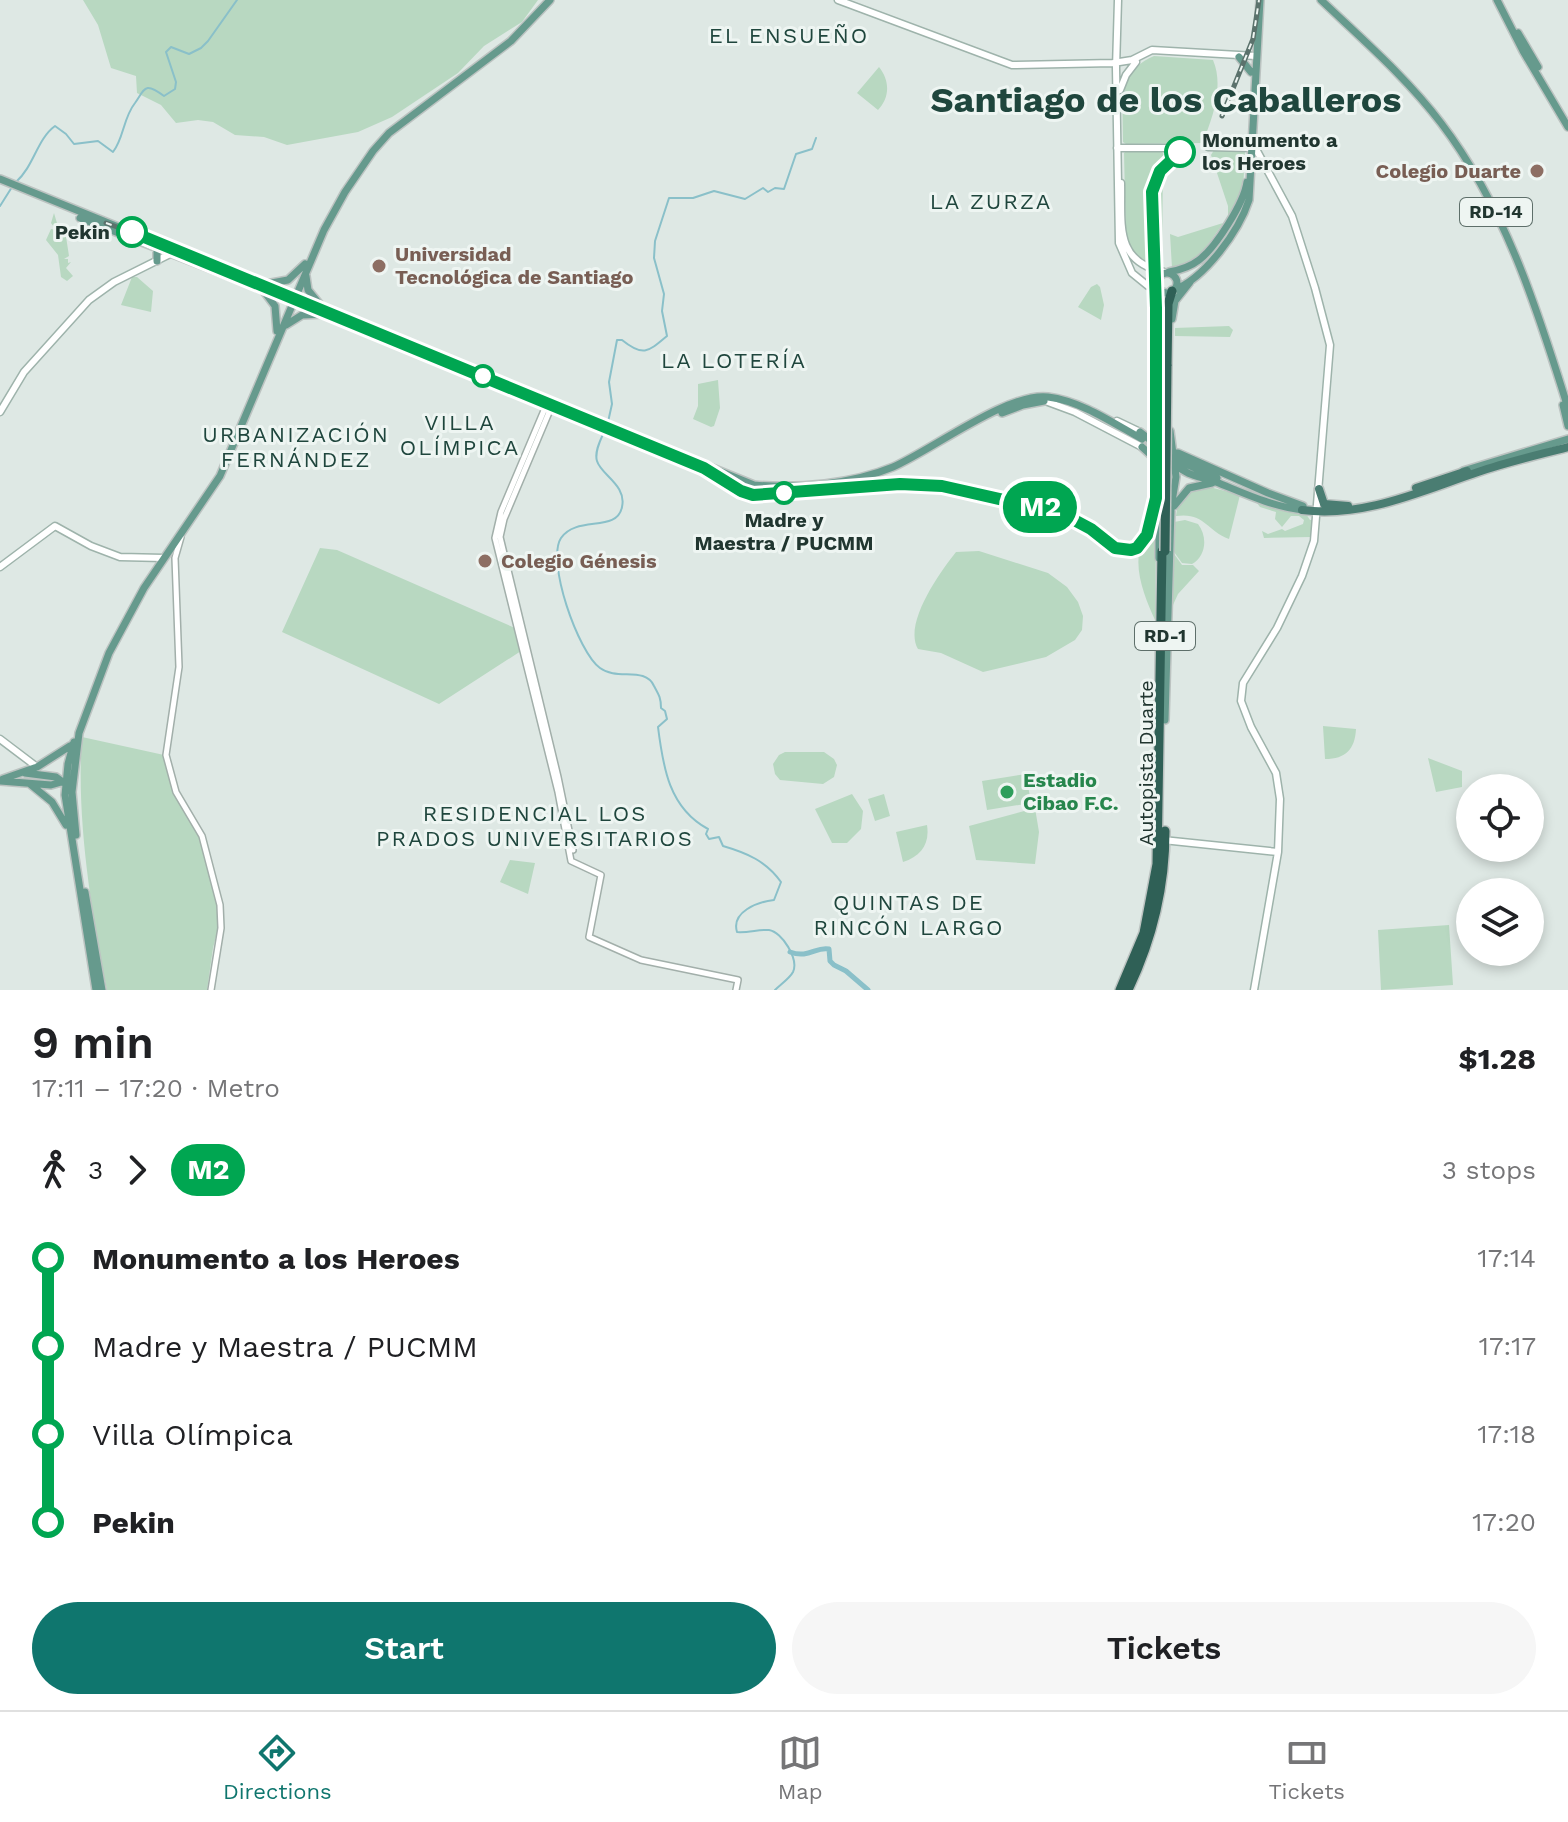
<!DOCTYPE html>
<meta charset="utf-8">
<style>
body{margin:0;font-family:"Work Sans",sans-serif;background:#f6f6f6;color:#202124;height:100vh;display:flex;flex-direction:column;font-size:30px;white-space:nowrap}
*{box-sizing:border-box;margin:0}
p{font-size:26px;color:#757577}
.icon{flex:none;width:44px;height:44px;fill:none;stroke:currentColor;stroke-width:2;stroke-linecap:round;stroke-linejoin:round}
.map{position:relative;height:990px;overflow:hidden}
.details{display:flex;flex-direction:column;background:#fff;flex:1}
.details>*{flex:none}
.badge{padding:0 16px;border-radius:26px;font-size:28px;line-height:52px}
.tools{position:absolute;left:1456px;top:774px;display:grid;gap:16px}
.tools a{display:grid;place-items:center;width:88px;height:88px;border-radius:50%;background:#fff;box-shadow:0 4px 12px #0003;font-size:40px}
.map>.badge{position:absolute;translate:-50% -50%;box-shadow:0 0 0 4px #fff}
.legs{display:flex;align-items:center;gap:12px;height:88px;padding:0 32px;font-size:26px}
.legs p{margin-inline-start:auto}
.overview{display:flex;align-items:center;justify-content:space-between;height:136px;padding:0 32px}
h1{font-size:44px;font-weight:600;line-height:60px}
.button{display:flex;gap:16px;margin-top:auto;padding:16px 32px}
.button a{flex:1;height:92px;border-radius:48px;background:#0f766e;color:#fff;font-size:32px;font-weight:600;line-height:92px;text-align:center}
.button a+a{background:#f6f6f6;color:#202124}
ul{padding:0 32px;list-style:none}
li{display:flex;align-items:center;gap:28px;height:88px;font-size:30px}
li i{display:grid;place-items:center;width:12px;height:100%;margin:0 10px;background:currentColor}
li i::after{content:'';width:20px;height:20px;margin:-10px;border:6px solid;border-radius:50%;background:#fff}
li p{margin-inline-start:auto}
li:first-child i{background:linear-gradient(#0000 50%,currentColor 0)}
li:last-child i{background:linear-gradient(currentColor 50%,#0000 0)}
.tabs{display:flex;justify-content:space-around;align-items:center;height:112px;border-top:2px solid #e0e0e0;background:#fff;font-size:22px;color:#757577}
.tabs a{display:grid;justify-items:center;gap:4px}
.tabs .selected{color:#0f766e}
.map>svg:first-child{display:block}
</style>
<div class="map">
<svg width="1568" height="990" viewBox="0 0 1568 990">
<rect width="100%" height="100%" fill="#dee8e4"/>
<path fill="#b8d8c1" d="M 83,0 L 538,0 L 522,22 L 484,46 L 458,73 L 392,117 L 358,132 L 287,145 L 264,137 L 235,135 L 213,122 L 198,120 L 176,123 L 161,105 L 137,93 L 136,76 L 111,68 L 98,25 Z
M 1154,56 L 1213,60 C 1224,85 1213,119 1202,143 L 1126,144 L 1123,142 C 1123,107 1116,72 1154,56 Z
M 879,67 C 890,81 890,97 878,110 L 857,93 Z
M 1127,150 L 1159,150 L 1163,153 L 1162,268 L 1143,263 L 1126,242 L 1124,153 Z
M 1214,150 L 1245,150 L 1243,192 L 1228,216 L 1228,206 L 1211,155 Z
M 54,213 L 59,230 L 63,226 L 67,227 L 65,230 L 69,256 L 64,259 L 68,259 L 68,263 L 71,262 L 66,268 L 73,276 L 67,281 L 61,277 L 58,255 L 46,240 L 51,229 L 56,230 L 51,223 Z
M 1223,223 C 1209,244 1198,262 1172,268 L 1170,234 L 1178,237 Z
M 132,277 L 137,277 L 153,291 L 151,312 L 121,305 Z
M 1097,284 L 1100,287 L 1104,305 L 1101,320 L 1078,307 L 1091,287 Z
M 1229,326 L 1233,330 L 1230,337 L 1175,336 L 1175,328 Z
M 718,380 L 720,408 L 714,426 L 711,427 L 693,419 L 698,406 L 698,384 Z
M 1206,486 L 1240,495 L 1229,539 C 1206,530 1204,512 1176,516 C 1178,496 1189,491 1206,486 Z
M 1257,503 L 1276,509 L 1306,514 L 1310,520 L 1313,520 L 1311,537 L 1264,538 L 1262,531 L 1268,534 L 1282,529 L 1285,531 L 1303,524 L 1304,520 L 1299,516 L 1291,516 L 1282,527 L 1275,519 L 1276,512 L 1260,507 Z
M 1185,520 L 1198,524 C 1208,537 1206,556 1192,564 L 1182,563 L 1174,552 L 1174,522 Z
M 1156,531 L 1155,620 C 1145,598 1131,565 1143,541 Z
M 320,548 L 337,550 L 515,628 L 521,651 L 439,704 L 282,632 Z
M 979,551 L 1048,573 L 1067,587 L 1078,602 L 1083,616 L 1082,630 L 1075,640 L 1046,657 L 983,672 L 941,653 L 918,649 C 903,624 940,572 956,552 Z
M 1172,551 L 1182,565 L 1193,565 L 1199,571 L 1178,594 L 1173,605 Z
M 1323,726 L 1356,729 C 1355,749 1346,759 1325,759 Z
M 82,737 L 164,755 L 172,786 L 201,837 L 218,906 L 219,925 L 213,948 L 207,990 L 107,990 C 91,912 76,816 82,737 Z
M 785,752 L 824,752 L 834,759 L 837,765 L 834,777 L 823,784 L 780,780 L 775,774 L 773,764 L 779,755 Z
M 1428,758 L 1462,771 L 1462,787 L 1436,792 Z
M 1026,774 L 1031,803 L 987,810 L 982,781 Z
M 852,794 L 863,811 L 861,829 L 847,843 L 832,843 L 815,809 Z
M 884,794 L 890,816 L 875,821 L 868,799 Z
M 1035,808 L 1039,832 L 1035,864 L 976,860 L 969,826 Z
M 927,825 C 930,844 921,856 903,862 L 896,832 Z
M 510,860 L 535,863 L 528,894 L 500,882 Z
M 1449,925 L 1453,985 L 1381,990 L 1378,930 Z"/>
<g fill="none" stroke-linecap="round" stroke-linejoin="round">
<path stroke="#8ac0c9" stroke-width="2" d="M 16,182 C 34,166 37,139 55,126 L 66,134 L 74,144 L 98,141 L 113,152 C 124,138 123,118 135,103 C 145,89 144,81 164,96 L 175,89 L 176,82 L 166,52 L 171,47 L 189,54 L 201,48 L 208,41 L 237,0
M 0,206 L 12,187
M 608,422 L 612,404 L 609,382 L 617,340 L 622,340 C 643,357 648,352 667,336 L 662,311 L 664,294 L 654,258 L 655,241 L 669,198 L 693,198 L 714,191 L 745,199 L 763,188 L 768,192 L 775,188 L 784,189 L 796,154 L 812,149 L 816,138
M 604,432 C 601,439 594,452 597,461 C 601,475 627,485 622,507 C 617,533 577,515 561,538 C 546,561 578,652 600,668 C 617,681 645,666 654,686 C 659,695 661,698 661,708 L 665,711 L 667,719 L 658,727 C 663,767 669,808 708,829 L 706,834 L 709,839 L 719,837 L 723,846 C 747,853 766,861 781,882 L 774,900 C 757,902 731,912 737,932 C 748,933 760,929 769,930 C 782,932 799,959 793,972 C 790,978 780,985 775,990"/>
<path stroke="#8ac0c9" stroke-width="5" d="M 790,952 C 809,959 816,946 829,949 L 830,961 L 834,965 L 846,971 L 868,990"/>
<path stroke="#b8c4c0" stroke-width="7" stroke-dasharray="7 3.5" stroke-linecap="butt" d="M 1141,442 L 1157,450"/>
<defs>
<path id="tertiary" d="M 548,401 L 501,512 L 495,538 L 558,792 L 571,861 L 601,875 L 589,937 L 641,960 L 738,980 L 736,990
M 553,403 L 504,519 L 500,537 L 558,777 L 573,850
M 181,537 L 175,558 L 179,667 L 166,755 L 176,792 L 202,836 L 220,905 L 221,928 L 211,990"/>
<path id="secondary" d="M 838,0 L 1012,65 L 1113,63 L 1132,60 L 1152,50 L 1256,56
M 1118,0 L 1116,68 L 1119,243 L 1132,273 L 1148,286 L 1159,289
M 1120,90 L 1126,75 L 1136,62
M 1208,147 L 1253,148 L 1257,151 L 1292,216 L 1315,288 L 1330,345 L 1314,541 L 1302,576 L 1277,628 L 1243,683 L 1241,701 L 1251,727 L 1276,773 L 1280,799 L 1278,852 L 1254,990
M 1117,148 L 1177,148
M 1121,183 C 1122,224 1114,262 1164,272
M 1048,402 L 1075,412 L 1142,447
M 0,412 L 24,372 L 89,300 L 114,282 L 172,253
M 1117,421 L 1140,432
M 0,567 L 55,526 L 91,546 L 120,557 L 164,558
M 0,739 L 37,767
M 1163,840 L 1278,852"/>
<path id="primary" d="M 1321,0 C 1362,39 1407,78 1441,123 C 1505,207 1537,308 1568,408
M 1497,0 L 1523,51 L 1568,127
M 1518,33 L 1538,67
M 1239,57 L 1251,72
M 0,179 L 754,485 C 798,489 852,484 893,467 C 932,450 1008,392 1048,397 C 1081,401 1113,423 1142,439
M 80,218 L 255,286
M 157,248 L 157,261
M 1169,272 C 1180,270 1190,267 1199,260 C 1216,247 1244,203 1247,182
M1157 283a10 10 0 1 1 20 0a10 10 0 1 1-20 0Z
M 306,276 L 308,290 L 321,306
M 266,284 L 288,280 L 305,264
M 263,290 L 275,306 L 277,331
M 1174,290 C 1205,278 1239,231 1249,200 L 1260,0
M 1172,319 L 1175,301 L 1190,282
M 286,325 L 302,315 L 324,314
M 1563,405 L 1568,426
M 1002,413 L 1023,405 L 1044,401
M 574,417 L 643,446
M 1140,432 L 1149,439 L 1159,454
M 1142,447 L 1153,457 L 1158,467
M 1169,453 L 1178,453 L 1268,493 L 1303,506
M 1175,459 L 1217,478
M 1175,464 C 1188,477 1201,476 1216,482 C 1246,494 1271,506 1302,510
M 1463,471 L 1568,439
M 718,477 L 754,491 L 787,490
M 1174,506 L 1189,488 L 1212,483
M 1159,558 L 1159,290
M 1165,720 L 1171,508 L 1176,477 L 1170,431
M 74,742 L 68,764 L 65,795 L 96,990
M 25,773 L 56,777 L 67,785
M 3,779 L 37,767 L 70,746
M 0,781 L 51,785 L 65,781
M 30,784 L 52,802 L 66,825
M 76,835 L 72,792 L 79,733 L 109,653 L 144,588 L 220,476 L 324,230 L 345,192 L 373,151 L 389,133 L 511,41 L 550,0
M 85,892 L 102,990"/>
<path id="trunk" d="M 1416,488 L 1467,471
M 1319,489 L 1324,504 L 1348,506
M 1302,510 C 1364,518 1421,491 1478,472 C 1507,462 1538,455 1568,447"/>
<path id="motorway" d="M 1167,366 L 1168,304 L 1172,291
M 1120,990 L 1144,933 L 1157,864 L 1162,551
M 1128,990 C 1152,940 1165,887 1165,831"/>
</defs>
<use href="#tertiary" stroke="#a2afaa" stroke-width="8"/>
<use href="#secondary" stroke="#9eb3ab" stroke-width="9"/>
<use href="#primary" stroke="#bcc3c1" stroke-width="10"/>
<use href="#trunk" stroke="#bcc3c1" stroke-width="11"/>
<use href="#motorway" stroke="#bcc3c1" stroke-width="12"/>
<use href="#tertiary" stroke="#fff" stroke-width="5"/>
<use href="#secondary" stroke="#fff" stroke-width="6"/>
<use href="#primary" stroke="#669a8d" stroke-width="7"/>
<use href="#trunk" stroke="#4a7d72" stroke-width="8"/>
<use href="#motorway" stroke="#2f6056" stroke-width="9"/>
<defs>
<path id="rail" d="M 1222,116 L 1253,39 L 1259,0
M 106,223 L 117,227
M 147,238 L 466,369
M 499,388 C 568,412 638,438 704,470 C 727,481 742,501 769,499
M 800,496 L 900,486 L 941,488 L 1059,515 L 1090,530 L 1115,550 L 1131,552 L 1138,549 L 1149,536 L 1158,499 L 1158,308 L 1154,192"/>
</defs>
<use href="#rail" stroke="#5b726c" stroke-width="5"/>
<use href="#rail" stroke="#eef5f2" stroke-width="2" stroke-dasharray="6" stroke-linecap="butt"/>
<defs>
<path id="motorway-bridge" d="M 1165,551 L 1167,366"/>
</defs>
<use href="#motorway-bridge" stroke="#bcc3c1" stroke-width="12" stroke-linecap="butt"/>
<use href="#motorway-bridge" stroke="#2f6056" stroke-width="9"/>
</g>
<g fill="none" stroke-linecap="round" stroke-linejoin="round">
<defs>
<path id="line-1" d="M 132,232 L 704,468 L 741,491 L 753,495 L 900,484 L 942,486 L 1061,513 L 1091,529 L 1115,548 L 1131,550 L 1137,548 L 1147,535 L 1156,498 L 1156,308 L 1152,192 L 1160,171 L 1180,152"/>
</defs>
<use href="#line-1" stroke="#fff" stroke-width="18"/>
<use href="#line-1" stroke="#00a651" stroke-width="12"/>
</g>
<g fill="#fff" stroke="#00a651" stroke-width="4">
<circle cx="1180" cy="152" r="14"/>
<circle cx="132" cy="232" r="14"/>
<circle cx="483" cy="376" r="10"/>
<circle cx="784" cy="493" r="10"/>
</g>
<g fill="#8d6e63" stroke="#eef5f2" stroke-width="3">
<circle cx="1537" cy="171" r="8"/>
<circle cx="379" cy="266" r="8"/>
<circle cx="485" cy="561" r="8"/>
</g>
<circle fill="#2e9e5b" stroke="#eef5f2" stroke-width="3" cx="1007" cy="792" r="8"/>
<g text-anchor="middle" stroke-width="6" stroke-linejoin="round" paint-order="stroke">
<g fill="#eef5f2" stroke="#5e6f6a" stroke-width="2">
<rect x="1460" y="198" width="72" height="28" rx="6"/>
<rect x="1135" y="622" width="60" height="28" rx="6"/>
</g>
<g font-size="18" font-weight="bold" fill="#213630">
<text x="1496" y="218">RD-14</text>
<text x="1165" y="642">RD-1</text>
</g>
<g font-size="20" font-weight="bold" fill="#213630" stroke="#eef5f2" text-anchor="start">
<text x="1202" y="147">Monumento a<tspan x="1202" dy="23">los Heroes</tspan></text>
<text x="110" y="239" text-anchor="end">Pekin</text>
<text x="784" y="527" text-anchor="middle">Madre y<tspan x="784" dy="23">Maestra / PUCMM</tspan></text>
</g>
<g font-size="20" font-weight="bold" fill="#785e54" stroke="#eef5f2" text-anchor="start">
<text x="1521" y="178" text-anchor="end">Colegio Duarte</text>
<text x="395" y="261">Universidad<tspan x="395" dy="23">Tecnológica de Santiago</tspan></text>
<text x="501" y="568">Colegio Génesis</text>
</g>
<g font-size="20" fill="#213630" stroke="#eef5f2">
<text transform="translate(1146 763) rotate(-90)" y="7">Autopista Duarte</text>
</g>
<g font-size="20" font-weight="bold" fill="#27864d" stroke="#eef5f2" text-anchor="start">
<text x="1023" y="787">Estadio<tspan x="1023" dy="23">Cibao F.C.</tspan></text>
</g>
<g font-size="22" letter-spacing="2" fill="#1f463d" stroke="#eef5f2">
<text x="789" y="43">EL ENSUEÑO</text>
<text x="991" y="209">LA ZURZA</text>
<text x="734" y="368">LA LOTERÍA</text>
<text x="460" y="430">VILLA<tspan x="460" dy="25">OLÍMPICA</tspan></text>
<text x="296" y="442">URBANIZACIÓN<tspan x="296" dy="25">FERNÁNDEZ</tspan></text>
<text x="535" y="821">RESIDENCIAL LOS<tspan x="535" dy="25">PRADOS UNIVERSITARIOS</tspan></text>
<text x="909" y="910">QUINTAS DE<tspan x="909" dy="25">RINCÓN LARGO</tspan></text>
</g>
<g font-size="36" font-weight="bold" fill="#1f463d" stroke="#eef5f2">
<text x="1166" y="112">Santiago de los Caballeros</text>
</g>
</g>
</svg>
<div class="tools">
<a><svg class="icon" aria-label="locate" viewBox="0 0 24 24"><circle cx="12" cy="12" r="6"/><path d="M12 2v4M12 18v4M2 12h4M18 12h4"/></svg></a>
<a><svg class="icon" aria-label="layers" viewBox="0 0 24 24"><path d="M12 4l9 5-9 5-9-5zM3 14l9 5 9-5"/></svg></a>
</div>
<b class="badge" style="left:1040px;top:507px;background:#00a651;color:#fff">M2</b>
</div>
<section class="details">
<div class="overview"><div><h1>9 min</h1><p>17:11 – 17:20 · Metro</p></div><b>$1.28</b></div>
<div class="legs"><svg class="icon" aria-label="walk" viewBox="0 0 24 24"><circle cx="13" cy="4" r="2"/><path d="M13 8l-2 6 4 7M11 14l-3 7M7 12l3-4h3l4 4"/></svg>3<svg class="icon" aria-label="forward" viewBox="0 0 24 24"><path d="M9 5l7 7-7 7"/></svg><b class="badge" style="background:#00a651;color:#fff">M2</b><p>3 stops</p></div>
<ul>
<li><i style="color:#00a651"></i><b>Monumento a los Heroes</b><p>17:14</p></li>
<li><i style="color:#00a651"></i><span>Madre y Maestra / PUCMM</span><p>17:17</p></li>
<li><i style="color:#00a651"></i><span>Villa Olímpica</span><p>17:18</p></li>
<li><i style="color:#00a651"></i><b>Pekin</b><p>17:20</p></li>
</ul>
<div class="button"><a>Start</a><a>Tickets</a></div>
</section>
<nav class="tabs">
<a class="selected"><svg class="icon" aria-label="directions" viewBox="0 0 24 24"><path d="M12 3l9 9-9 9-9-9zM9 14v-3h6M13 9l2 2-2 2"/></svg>Directions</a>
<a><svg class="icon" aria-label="map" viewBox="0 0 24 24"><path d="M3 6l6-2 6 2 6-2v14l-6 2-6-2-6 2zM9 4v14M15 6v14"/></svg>Map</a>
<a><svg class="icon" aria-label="tickets" viewBox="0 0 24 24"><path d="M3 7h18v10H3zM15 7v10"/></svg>Tickets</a>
</nav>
